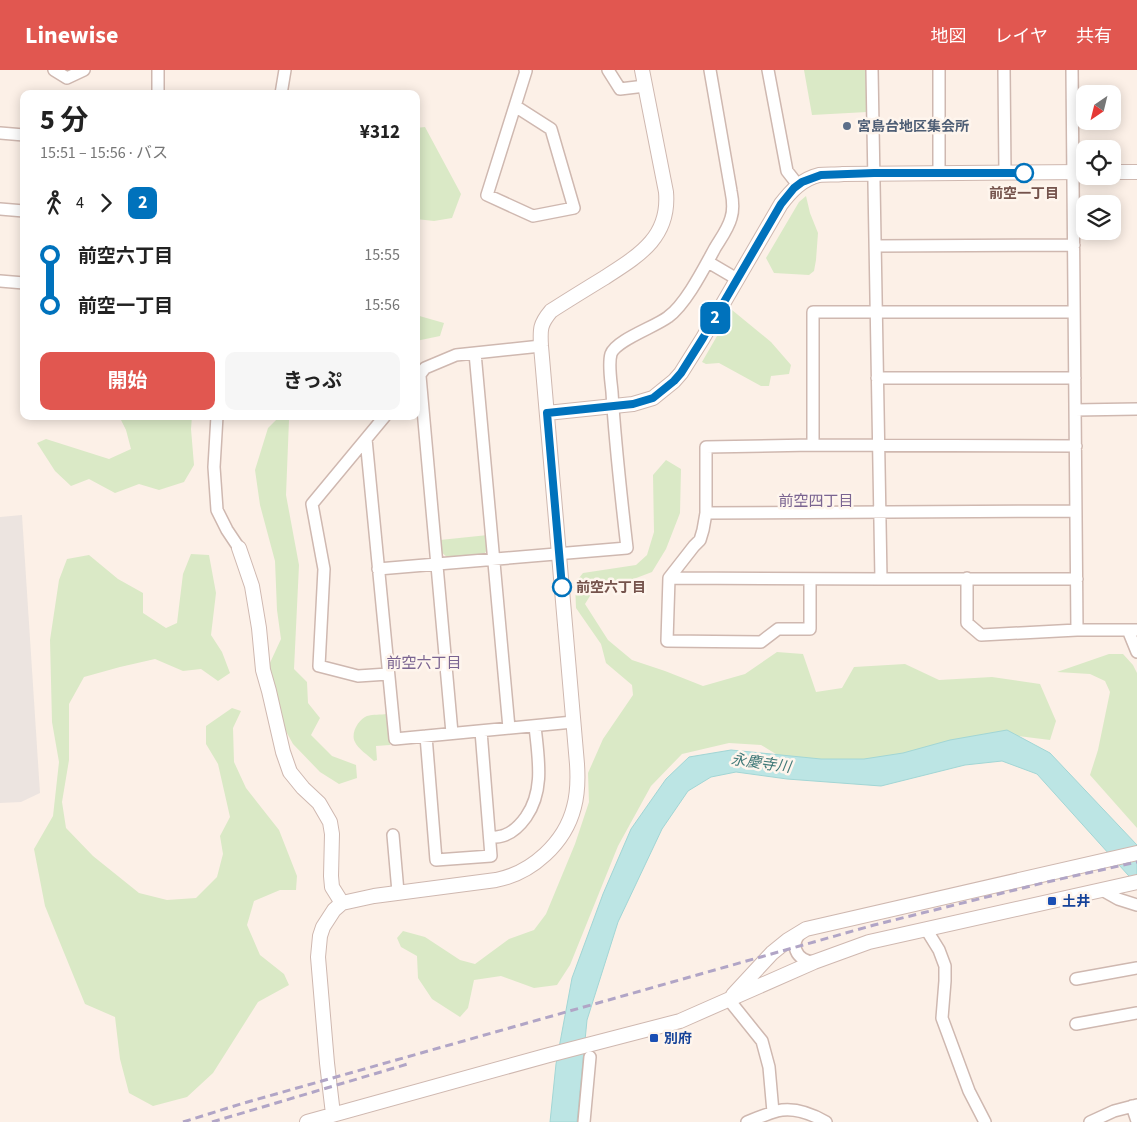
<!DOCTYPE html>
<html lang="ja">
<meta charset="utf-8">
<style>
body{margin:0;font-family:"Source Sans 3","Noto Sans JP",sans-serif;background:#f6f6f6;color:#222;height:100vh;display:flex;flex-direction:column;font-size:19px;white-space:nowrap}
*{box-sizing:border-box;margin:0}
p{font-size:16px;color:#767676}
.icon{flex:none;width:28px;height:28px;fill:none;stroke:currentColor;stroke-width:2;stroke-linecap:round;stroke-linejoin:round}
.map{position:relative;flex:1;overflow:hidden}
.side{position:absolute;left:20px;top:20px;width:400px;height:330px;display:flex;flex-direction:column;background:#fff;border-radius:10px;box-shadow:0 2px 12px #0003}
.side>*{flex:none}
.badge{padding:0 10px;border-radius:8px;font-size:18px;line-height:32px}
.needle{width:32px;rotate:215deg}
.tools{position:absolute;left:1076px;top:15px;display:grid;gap:10px}
.tools a{display:grid;place-items:center;width:45px;height:45px;border-radius:10px;background:#fff;box-shadow:0 2px 12px #0003;font-size:25px}
.map>.badge{position:absolute;translate:-50% -50%;box-shadow:0 0 0 2px #fff}
.legs{display:flex;align-items:center;gap:8px;height:55px;padding:0 20px;font-size:16px}
.legs p{margin-inline-start:auto}
.summary{display:flex;align-items:center;justify-content:space-between;height:85px;padding:0 20px}
h1{font-size:28px;font-weight:700;line-height:38px}
.cta{display:flex;gap:10px;margin-top:auto;padding:10px 20px}
.cta a{flex:1;height:58px;border-radius:10px;background:#e15750;color:#fff;font-size:20px;font-weight:700;line-height:58px;text-align:center}
.cta a+a{background:#f6f6f6;color:#222}
ul{padding:0 20px;list-style:none}
li{display:flex;align-items:center;gap:18px;height:50px;font-size:19px}
li i{display:grid;place-items:center;width:8px;height:100%;margin:0 6px;background:currentColor}
li i::after{content:'';width:12px;height:12px;margin:-6px;border:4px solid;border-radius:50%;background:#fff}
li p{margin-inline-start:auto}
li:first-child i{background:linear-gradient(#0000 50%,currentColor 0)}
li:last-child i{background:linear-gradient(currentColor 50%,#0000 0)}
header{display:flex;align-items:center;gap:30px;box-sizing:border-box;height:70px;padding:0 25px;background:#e15750;color:#fff}
header strong{font-size:24px}
nav{display:flex;gap:28px;margin-inline-start:auto;font-size:18px}
.map>svg:first-child{display:block}
</style>
<header>
<strong>Linewise</strong>
<nav><a>地図</a><a>レイヤ</a><a>共有</a></nav>
</header>
<div class="map">
<svg width="1137" height="1052" viewBox="0 0 1137 1052">
<rect width="100%" height="100%" fill="#fcf0e7"/>
<path fill="#ece4e0" d="M 22,445 L 40,723 L 21,732 L 0,733 L 0,447 Z"/>
<path fill="#dae9c6" d="M 804,0 L 867,0 L 867,42 L 812,45 Z
M 425,57 L 461,124 L 452,148 L 434,151 L 416,149 L 416,58 Z
M 806,126 L 810,143 L 818,163 L 816,190 L 814,201 L 809,205 L 774,203 L 766,188 L 799,132 Z
M 732,240 L 771,272 L 791,295 L 789,304 L 771,306 L 769,316 L 761,316 L 719,293 L 706,294 L 702,292 Z
M 416,245 L 444,253 L 440,266 L 416,271 Z
M 119,346 L 192,346 L 191,359 L 194,395 L 184,412 L 159,420 L 139,414 L 115,423 L 89,409 L 71,416 L 55,401 L 37,373 L 46,369 L 109,389 L 131,379 L 126,360 Z
M 279,347 L 289,350 L 286,425 L 299,495 L 294,599 L 307,612 L 308,633 L 320,648 L 311,665 L 332,686 L 356,695 L 357,708 L 339,714 L 320,702 L 293,674 L 282,654 L 269,595 L 281,569 L 277,540 L 275,491 L 260,435 L 255,400 L 268,358 Z
M 666,390 L 681,399 L 680,443 L 666,479 L 652,502 L 631,510 L 593,521 L 585,534 L 608,570 L 632,590 L 665,601 L 703,616 L 745,604 L 777,582 L 803,584 L 816,622 L 842,618 L 854,597 L 905,594 L 939,610 L 992,607 L 1040,614 L 1056,651 L 1050,670 L 1010,665 L 807,703 L 761,675 L 729,673 L 682,684 L 651,716 L 618,776 L 570,895 L 557,915 L 534,918 L 501,906 L 474,910 L 468,938 L 460,947 L 432,929 L 418,908 L 417,886 L 401,877 L 397,868 L 403,861 L 425,867 L 460,890 L 475,894 L 509,869 L 534,860 L 546,844 L 575,774 L 589,732 L 588,703 L 603,669 L 633,625 L 632,615 L 606,593 L 601,574 L 576,538 L 575,513 L 583,503 L 636,495 L 647,485 L 654,462 L 653,405 Z
M 488,465 L 489,478 L 484,484 L 447,487 L 441,482 L 440,470 Z
M 191,484 L 209,485 L 216,523 L 211,565 L 222,582 L 230,603 L 218,611 L 201,599 L 183,601 L 155,589 L 120,597 L 84,607 L 69,634 L 69,690 L 62,732 L 66,758 L 93,786 L 139,823 L 167,830 L 196,828 L 217,807 L 223,784 L 220,766 L 230,747 L 218,694 L 206,674 L 206,656 L 232,638 L 241,641 L 233,658 L 234,692 L 246,718 L 279,760 L 297,806 L 296,820 L 280,820 L 254,831 L 247,855 L 260,885 L 284,904 L 289,915 L 258,932 L 213,1003 L 187,1027 L 153,1036 L 129,1023 L 120,989 L 115,947 L 85,934 L 45,836 L 34,779 L 53,746 L 59,692 L 52,652 L 50,570 L 59,510 L 67,489 L 89,485 L 118,509 L 143,523 L 143,543 L 166,558 L 177,553 L 183,504 Z
M 1109,584 L 1123,584 L 1133,595 L 1137,603 L 1137,758 L 1090,705 L 1098,680 L 1110,622 L 1105,611 L 1090,604 L 1057,602 Z
M 387,644 L 390,675 L 376,676 L 377,690 L 374,691 C 369,686 357,678 355,672 C 350,663 359,649 367,646 C 373,644 381,645 387,644 Z"/>
<path fill="#bce5e4" stroke="#a2d6d5" d="M 1007,660 L 1050,683 L 1137,775 L 1137,815 L 1037,704 L 1002,691 L 965,695 L 881,716 L 787,709 L 736,702 L 711,707 L 688,721 L 662,759 L 618,852 L 587,950 L 577,1052 L 550,1052 L 556,994 L 572,908 L 603,824 L 631,759 L 666,709 L 689,687 L 731,680 L 821,689 L 864,689 L 903,683 L 950,670 Z"/>
<g fill="none" stroke-linecap="round" stroke-linejoin="round">
<defs>
<path id="minor" d="M 54,0 L 67,8 L 84,0
M 608,0 L 620,19 L 645,16
M 768,0 L 787,101 L 798,115
M 872,0 L 881,509
M 939,0 L 939,103
M 1004,0 L 1005,103
M 1072,0 L 1077,560
M 158,24 L 158,0
M 281,24 L 285,0
M 515,36 L 551,59 L 574,138 L 533,146 L 487,125 L 526,1 L 525,0
M 0,63 L 24,65
M 0,139 L 24,141
M 875,176 L 1074,175
M 708,192 L 737,209
M 0,211 L 24,213
M 475,283 L 509,658
M 420,306 L 452,663
M 877,308 L 1075,308
M 416,310 L 425,298 L 456,285 L 541,276
M 1075,340 L 1137,339
M 217,346 L 214,397 L 217,440 L 227,460 L 239,478
M 385,346 L 312,434 L 324,499 L 319,596 L 358,606 L 388,604
M 366,369 L 395,669 L 573,652
M 813,375 L 813,242 L 1074,242
M 706,443 L 1076,441
M 378,499 L 627,478 C 621,426 615,374 612,322 C 611,311 608,294 611,284 C 616,270 655,257 668,247 C 686,234 704,198 715,178 C 721,168 728,159 731,148 C 734,139 733,131 731,121 L 710,0
M 669,508 L 881,509 L 1077,509
M 967,508 L 967,553 L 981,565 L 1077,560 L 1137,560
M 810,509 L 810,559 L 778,559 L 761,572 L 667,571 L 669,508 L 694,476 L 700,470 L 703,460 L 706,443 L 706,377 L 813,375 L 1076,376
M 1128,560 L 1137,582
M 426,666 L 436,790 L 491,786 L 481,661
M 393,765 L 398,822
M 490,768 C 494,767 501,767 505,765 C 513,762 521,754 526,747 C 545,720 538,687 535,656
M 1102,820 L 1118,829 L 1137,835
M 926,859 L 939,880 L 945,896 L 945,911 L 942,948 L 969,1021 L 985,1052
M 803,861 C 788,873 796,891 814,892
M 1076,909 L 1137,898
M 729,930 L 762,971 L 769,997 L 773,1042
M 1076,954 L 1137,943
M 1132,1036 L 1137,1051
M 584,1052 L 590,987
M 747,1052 C 757,1048 767,1044 777,1041 C 793,1037 812,1044 826,1052
M 1090,1052 L 1114,1041 L 1137,1035"/>
<path id="tertiary" d="M 1112,102 L 1137,102
M 547,343 L 633,334 L 653,328 L 674,311 L 681,303 L 703,268 L 781,134 C 791,121 802,109 819,105 C 827,104 835,105 843,104 L 1085,102
M 239,478 L 252,516 L 259,558 L 263,600 L 269,621 L 283,682 L 290,702 L 303,718 L 319,733 L 330,752 L 332,764 L 331,806 L 332,817 L 342,833
M 733,925 L 772,883 L 788,870 L 806,859 L 1137,783
M 333,1044 L 327,993 L 318,887 L 320,866 L 323,857 L 334,840 L 342,833 L 374,826 L 496,810 C 532,803 565,773 574,737 C 578,722 578,709 577,694 L 541,276 C 540,259 540,254 551,241 C 568,230 586,219 604,208 C 638,186 670,168 666,122 L 642,0
M 307,1052 L 549,985 L 680,951 L 814,892 L 869,872 L 1137,812"/>
</defs>
<use href="#minor" stroke="#cfb8b0" stroke-width="14"/>
<use href="#tertiary" stroke="#cfb8b0" stroke-width="16"/>
<use href="#minor" stroke="#fff" stroke-width="11"/>
<use href="#tertiary" stroke="#fff" stroke-width="14"/>
<path stroke="#b1a5c6" stroke-width="3" stroke-dasharray="8 5" stroke-linecap="butt" d="M 183,1052 L 244,1033 L 874,855 L 1047,812 L 1137,792
M 212,1052 L 411,993"/>
</g>
<g fill="none" stroke-linecap="round" stroke-linejoin="round">
<defs>
<path id="line-1" d="M 562,517 L 547,343 L 633,334 L 653,328 L 674,311 L 681,303 L 703,268 L 781,134 L 794,118 L 802,112 L 821,105 L 874,103 L 1024,103"/>
</defs>
<use href="#line-1" stroke="#fff" stroke-width="11"/>
<use href="#line-1" stroke="#0072bc" stroke-width="8"/>
</g>
<circle fill="#5c6f8a" stroke="#fef5ed" stroke-width="2" cx="847" cy="56" r="5"/>
<g fill="#fff" stroke="#0072bc" stroke-width="2.5">
<circle cx="1024" cy="103" r="9"/>
<circle cx="562" cy="517" r="9"/>
</g>
<g fill="#1a4fb4" stroke="#fef5ed" stroke-width="2">
<rect x="1047" y="826" width="10" height="10" rx="2.5"/>
<rect x="649" y="963" width="10" height="10" rx="2.5"/>
</g>
<g text-anchor="middle" stroke-width="5" stroke-linejoin="round" paint-order="stroke">
<g font-size="14" font-weight="bold" fill="#4e5e75" stroke="#fef5ed" text-anchor="start">
<text x="857" y="61">宮島台地区集会所</text>
</g>
<g font-size="14" font-weight="bold" fill="#75534c" stroke="#fef5ed">
<text x="1024" y="128">前空一丁目</text>
<text x="576" y="522" text-anchor="start">前空六丁目</text>
</g>
<g font-size="14" font-weight="bold" fill="#164399" stroke="#fef5ed" text-anchor="start">
<text x="1062" y="836">土井</text>
<text x="664" y="973">別府</text>
</g>
<g font-size="15" fill="#7a6491" stroke="#fef5ed">
<text x="816" y="436">前空四丁目</text>
<text x="424" y="598">前空六丁目</text>
</g>
<g font-size="15" font-style="italic" fill="#407978" stroke="#fef5ed">
<text transform="translate(761 693) rotate(8)" y="5">永慶寺川</text>
</g>
</g>
</svg>
<div class="tools">
<a><svg class="needle" viewBox="-14 -14 28 28"><path d="M0-13l5 13h-10z" fill="#e53935"/><path d="M0 13l5-13h-10z" fill="#767676"/></svg></a>
<a><svg class="icon" aria-label="locate" viewBox="0 0 24 24"><circle cx="12" cy="12" r="6"/><path d="M12 2v4M12 18v4M2 12h4M18 12h4"/></svg></a>
<a><svg class="icon" aria-label="layers" viewBox="0 0 24 24"><path d="M12 4l9 5-9 5-9-5zM3 14l9 5 9-5"/></svg></a>
</div>
<b class="badge" style="left:715px;top:248px;background:#0072bc;color:#fff">2</b>
<section class="side">
<div class="summary"><div><h1>5 分</h1><p>15:51 – 15:56 · バス</p></div><b>¥312</b></div>
<div class="legs"><svg class="icon" aria-label="walk" viewBox="0 0 24 24"><circle cx="13" cy="4" r="2"/><path d="M13 8l-2 6 4 7M11 14l-3 7M7 12l3-4h3l4 4"/></svg>4<svg class="icon" aria-label="forward" viewBox="0 0 24 24"><path d="M9 5l7 7-7 7"/></svg><b class="badge" style="background:#0072bc;color:#fff">2</b></div>
<ul>
<li><i style="color:#0072bc"></i><b>前空六丁目</b><p>15:55</p></li>
<li><i style="color:#0072bc"></i><b>前空一丁目</b><p>15:56</p></li>
</ul>
<div class="cta"><a>開始</a><a>きっぷ</a></div>
</section>
</div>
